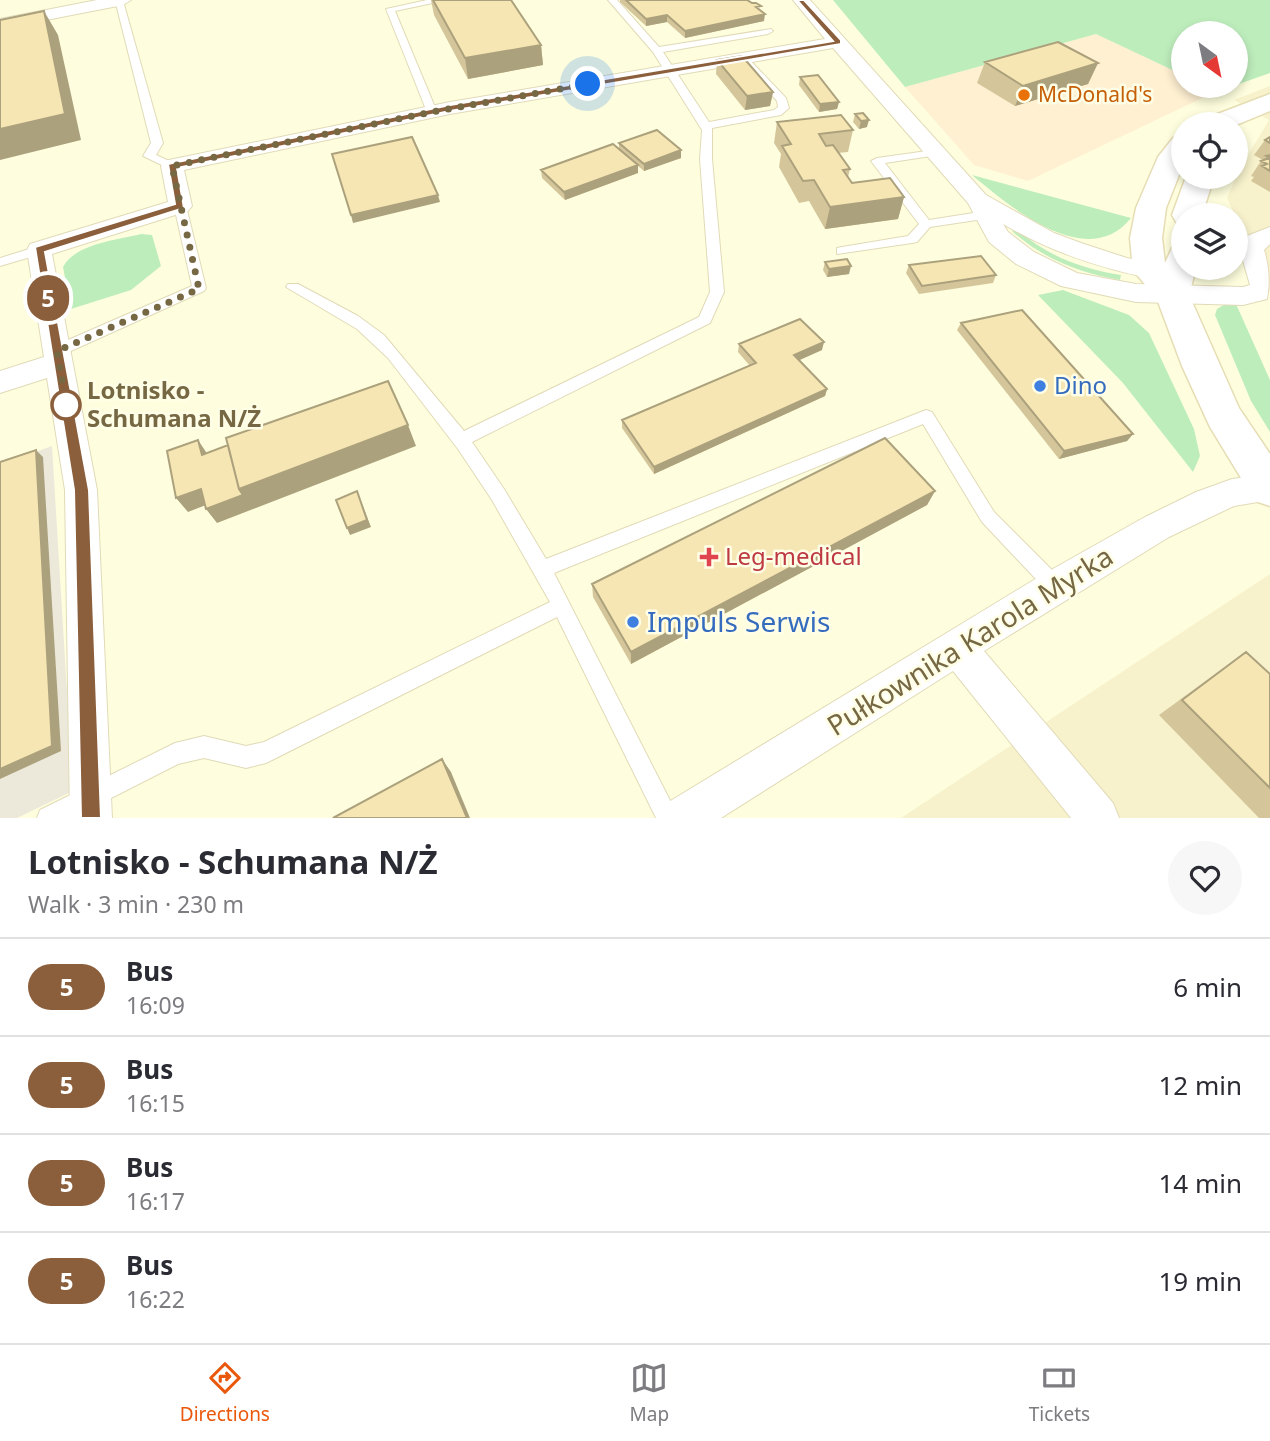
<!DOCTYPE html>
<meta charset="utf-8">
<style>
body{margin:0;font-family:"Noto Sans",sans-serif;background:#f7f7f7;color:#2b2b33;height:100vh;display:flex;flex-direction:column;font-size:26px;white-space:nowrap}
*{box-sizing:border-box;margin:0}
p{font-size:23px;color:#7c7c81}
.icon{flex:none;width:38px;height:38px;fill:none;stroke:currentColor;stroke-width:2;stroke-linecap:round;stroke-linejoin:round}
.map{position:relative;height:818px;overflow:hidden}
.details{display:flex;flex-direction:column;background:#fff;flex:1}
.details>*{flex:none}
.badge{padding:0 14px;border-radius:23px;font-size:24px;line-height:46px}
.needle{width:46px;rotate:147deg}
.controls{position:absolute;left:1171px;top:21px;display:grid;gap:14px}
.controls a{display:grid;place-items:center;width:77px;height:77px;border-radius:50%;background:#fff;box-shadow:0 4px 10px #0003;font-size:35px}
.you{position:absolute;width:35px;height:35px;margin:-18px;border:5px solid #fff;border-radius:50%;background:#1a73e8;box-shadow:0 0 0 10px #1a73e833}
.map>.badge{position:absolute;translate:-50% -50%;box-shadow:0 0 0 4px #fff}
.round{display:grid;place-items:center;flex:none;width:74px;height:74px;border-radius:37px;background:#f7f7f7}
.summary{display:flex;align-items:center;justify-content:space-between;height:119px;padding:0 28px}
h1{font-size:33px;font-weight:700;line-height:52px}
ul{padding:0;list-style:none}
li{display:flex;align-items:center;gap:21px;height:98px;padding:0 28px;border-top:2px solid #e1e1e2}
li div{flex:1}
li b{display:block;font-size:26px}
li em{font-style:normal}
li .badge{min-width:77px;font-weight:700;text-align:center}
.menu{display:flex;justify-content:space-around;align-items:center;height:98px;border-top:2px solid #e1e1e2;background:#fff;font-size:19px;color:#7c7c81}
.menu a{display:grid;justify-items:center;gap:4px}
.menu .current{color:#ea580c}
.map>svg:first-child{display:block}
</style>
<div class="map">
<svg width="1270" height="818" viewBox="0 0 1270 818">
<rect width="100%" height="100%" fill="#fefede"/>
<path fill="#f7f2cc" d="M 1270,86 L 1270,292 L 1227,198 L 1239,170 L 1269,120 L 1234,100 Z
M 1270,574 L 1270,818 L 901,818 Z"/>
<path fill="#fff0d2" d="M 1096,34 L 1183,75 L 1183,86 L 1206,86 L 1217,91 L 1028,181 L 974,165 L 905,87 Z"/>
<path fill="#ece9db" d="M 52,446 L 73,791 L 17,818 L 0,818 L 0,465 Z"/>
<path fill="#beedbc" d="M 833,0 L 1270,0 L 1270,73 L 1236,85 L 1236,33 L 1183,33 L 1183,75 L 1096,34 L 905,87 Z
M 972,175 L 1131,218 C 1087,273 1009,206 972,175 Z
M 1018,230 C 1047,256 1082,269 1121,275 L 1120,280 C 1080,273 1043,259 1012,231 Z
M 141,234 L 152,235 L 161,266 L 131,290 L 71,309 L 63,267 C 75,244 117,240 141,234 Z
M 1063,290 L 1129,315 L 1149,333 L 1194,429 L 1200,456 L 1193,472 L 1123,383 L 1038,295 Z
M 1227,303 L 1236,304 L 1270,380 L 1270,432 L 1251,401 L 1215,315 L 1217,309 Z"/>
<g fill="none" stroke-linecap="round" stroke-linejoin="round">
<defs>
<path id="lane" d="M 115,0 L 123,1 L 163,143 L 156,155 L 176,164 L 176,168 L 168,168 L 143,156 L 151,143 Z
M 427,0 L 447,0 L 395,11 L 437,112 L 432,115 L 427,112 L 386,9 Z
M 608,0 L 617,0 L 659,47 L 771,29 L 773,31 L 768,34 L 663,52 L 709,122 L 774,110 L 778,107 L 777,101 L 739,57 L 744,54 L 786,98 L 789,108 L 781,115 L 712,128 L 712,159 L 724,292 L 710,323 L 472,442 L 504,489 L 546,559 L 926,410 L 932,412 L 994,512 L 1062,580 L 1064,586 L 1062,592 L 1055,595 L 1048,592 L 982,522 L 923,424 L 554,573 L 679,818 L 656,818 L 557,617 L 266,763 L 246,768 L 204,758 L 178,764 L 72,818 L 37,818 L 40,810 L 175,743 L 204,736 L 246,746 L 264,742 L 550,602 L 492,500 L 458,449 L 388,358 L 357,329 L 286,287 L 288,284 L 298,284 L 358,316 L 384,335 L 464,431 L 699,317 L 710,292 L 700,159 L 702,130 L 653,52 Z
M 934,150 L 938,151 L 938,155 L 885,163 L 929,220 L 986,211 L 990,212 L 990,218 L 930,227 L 917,242 L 912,243 L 837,254 L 837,248 L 842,247 L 908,236 L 919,224 L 871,161 L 877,158 Z
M 180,202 L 186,206 L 206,288 L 204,291 L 62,355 L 52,355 L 50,351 L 52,347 L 192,286 L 174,206 Z
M 39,246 L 44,247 L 44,253 L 0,266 L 0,258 Z"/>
<path id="street" d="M 97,0 L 131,0 L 123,5 L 0,29 L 0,19 Z
M 793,0 L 810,0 L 986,195 L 1054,233 L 1084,244 L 1127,258 L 1180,268 L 1184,274 L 1180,280 L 1171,282 C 1111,272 1056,255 1003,224 L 1008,232 L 1034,252 L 1077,273 L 1136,284 L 1243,287 L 1250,285 L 1240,250 L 1247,236 L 1270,227 L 1270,244 L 1264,250 C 1269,265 1270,284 1267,299 L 1243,305 L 1136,302 L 1061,286 L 1016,264 L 989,242 L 968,203 L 833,48 L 450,114 L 184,170 L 192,206 L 188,211 L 52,254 L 97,490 L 112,818 L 70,818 L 65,490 L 47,378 L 0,393 L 0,371 L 44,357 L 27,250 L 30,244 L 168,202 L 161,166 L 164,161 L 450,102 L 825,39 Z
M 1270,474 L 1270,500 L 1234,506 L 1169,537 L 984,651 L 1113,803 L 1119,818 L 1071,818 L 953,671 L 721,818 L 661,818 L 667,803 L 1042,575 L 1145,517 L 1196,492 L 1232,479 Z"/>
<path id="secondary" d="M 1270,94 L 1270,111 L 1236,125 L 1203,124 L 1207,118 Z
M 1183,136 L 1183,165 L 1166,208 L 1162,238 L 1165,263 L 1172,248 L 1183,245 L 1183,268 L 1196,268 L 1189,295 L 1239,408 L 1270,454 L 1270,506 L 1255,501 L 1210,427 L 1182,366 L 1157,299 L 1133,270 L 1130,238 L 1136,208 L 1158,157 L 1173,138 Z
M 1186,177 L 1214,177 L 1202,215 L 1183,215 L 1183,223 L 1176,222 L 1172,215 Z"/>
</defs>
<use href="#lane" stroke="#e1dab7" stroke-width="2"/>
<use href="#street" stroke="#e1dab7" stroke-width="2"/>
<use href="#secondary" stroke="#e6ddb4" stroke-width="3"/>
<use href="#lane" fill="#fff" fill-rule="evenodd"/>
<use href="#street" fill="#fff" fill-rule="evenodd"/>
<use href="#secondary" fill="#fff" fill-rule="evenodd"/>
</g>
<path fill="#d4c69a" d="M 431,0 L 511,0 L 541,45 L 543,65 L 468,79 L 434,15 Z
M 620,0 L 747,0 L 760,10 L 764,21 L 685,38 L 667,22 L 646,26 L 620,2 Z
M 717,60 L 773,92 L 770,106 L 745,110 L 716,74 Z
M 985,62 L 1098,63 L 1088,84 L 1015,106 L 977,83 Z
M 800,77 L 839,102 L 837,109 L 819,112 L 799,85 Z
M 855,114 L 867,127 L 859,129 L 853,122 Z
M 777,122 L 853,130 L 848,152 L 838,153 L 850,169 L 848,177 L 852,183 L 904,197 L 898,219 L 825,229 L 809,201 L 799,203 L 779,167 L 781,154 L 774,143 Z
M 1270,137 L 1270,192 L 1251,181 L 1254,177 L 1251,176 L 1261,161 L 1263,160 L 1254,155 L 1265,140 Z
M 619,143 L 681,158 L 644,171 L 638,166 L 638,173 L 565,200 L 542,178 L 541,170 L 619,150 Z
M 825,262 L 849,274 L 827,277 L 823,270 Z
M 909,265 L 996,275 L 993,283 L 919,294 L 906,273 Z
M 961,323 L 1133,434 L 1127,441 L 1059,459 L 957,330 Z
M 739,344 L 822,350 L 799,360 L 827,389 L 825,396 L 654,474 L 622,428 L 622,420 L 750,366 L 738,352 Z
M 935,491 L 927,505 L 631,664 L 593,597 L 592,584 Z
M 1246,652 L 1270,674 L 1270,818 L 1259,818 L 1159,715 L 1222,669 Z"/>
<path fill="#aca17d" d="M 44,11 L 58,35 L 81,140 L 0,160 L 0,129 Z
M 765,14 L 764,21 L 685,38 L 685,31 Z
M 667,15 L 667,22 L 646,26 L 646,19 Z
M 541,45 L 543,65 L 468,79 L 465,58 Z
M 1098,63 L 1088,84 L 1015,106 L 1023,86 Z
M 773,92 L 770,106 L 745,110 L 747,96 Z
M 839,102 L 837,109 L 819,112 L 820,104 Z
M 869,120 L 867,127 L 859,129 L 861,121 Z
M 681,150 L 681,158 L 644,171 L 644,164 Z
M 638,165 L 638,173 L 565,200 L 564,192 Z
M 438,195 L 440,202 L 353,223 L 351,215 Z
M 904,197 L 898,219 L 825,229 L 830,207 Z
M 851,266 L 849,274 L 827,277 L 829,269 Z
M 824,342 L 822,350 L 793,363 L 794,355 Z
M 827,389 L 825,396 L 654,474 L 654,467 Z
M 408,425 L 416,446 L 217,523 L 206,509 L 239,489 Z
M 1133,434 L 1127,441 L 1059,459 L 1064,451 Z
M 198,440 L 208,455 L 202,455 Z
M 36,450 L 43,457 L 61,751 L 0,779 L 0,769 Z
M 201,489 L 211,503 L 188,512 L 176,498 Z
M 357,491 L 371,527 L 350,535 L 347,528 Z
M 935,491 L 927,505 L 631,664 L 631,652 Z
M 442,759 L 451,772 L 470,818 L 467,818 Z"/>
<path fill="#f6e6b3" stroke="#aca17d" stroke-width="2" d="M 433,0 L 511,0 L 541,45 L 465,58 Z
M 626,0 L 747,0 L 752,3 L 756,3 L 761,6 L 756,7 L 765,14 L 685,31 L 667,15 L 646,19 Z
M 44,11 L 65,114 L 0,129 L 0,20 Z
M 1058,42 L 1098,63 L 1023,86 L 985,62 Z
M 742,56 L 773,92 L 747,96 L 717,60 Z
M 818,75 L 839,102 L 820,104 L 800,77 Z
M 863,113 L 869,120 L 861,121 L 855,114 Z
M 841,115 L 853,130 L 819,134 L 826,146 L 833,145 L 850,169 L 843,170 L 852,183 L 890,178 L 904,197 L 830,207 L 814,180 L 803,181 L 782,146 L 791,144 L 777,122 Z
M 657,130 L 681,150 L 644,164 L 619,143 Z
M 412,137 L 438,195 L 351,215 L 332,154 Z
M 1270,137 L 1270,143 L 1265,140 Z
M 613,144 L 638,165 L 564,192 L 541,170 Z
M 1270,155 L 1270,171 L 1262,166 L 1267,164 L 1261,161 L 1269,158 L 1266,156 Z
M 981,256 L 996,275 L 922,286 L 909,265 Z
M 847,259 L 851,266 L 829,269 L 825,262 Z
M 1022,310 L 1133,434 L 1064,451 L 961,323 Z
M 800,319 L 824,342 L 794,355 L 827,389 L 654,467 L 622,420 L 756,363 L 739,344 Z
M 388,381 L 408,425 L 239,489 L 226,438 Z
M 885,438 L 935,491 L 631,652 L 592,584 Z
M 198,440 L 202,455 L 228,445 L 239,489 L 243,495 L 206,509 L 201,489 L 176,498 L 167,451 Z
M 36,450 L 52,746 L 0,769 L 0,462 Z
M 357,491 L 367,520 L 347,528 L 336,500 Z
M 1246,652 L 1270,674 L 1270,788 L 1182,700 Z
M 442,759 L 467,818 L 333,818 Z"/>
<path fill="#8b5e3c" stroke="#fff" stroke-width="2" d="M 797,0 L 804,0 L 841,40 L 841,44 L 450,111 L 177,168 L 184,208 L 45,252 L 89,490 L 101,818 L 81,818 L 74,490 L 35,247 L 175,204 L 168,164 L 450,105 L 833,41 Z"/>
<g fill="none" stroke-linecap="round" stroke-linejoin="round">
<path stroke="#776844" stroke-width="7" stroke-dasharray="0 12.6" d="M 66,405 L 67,411 L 57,351 L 199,289 L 172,166 L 432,112 L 588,84"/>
</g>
<circle fill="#e8710a" stroke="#fffee7" stroke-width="2.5" cx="1024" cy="95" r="7"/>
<g fill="#3f7fe0" stroke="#fffee7" stroke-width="2.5">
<circle cx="1040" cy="386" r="7"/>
<circle cx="633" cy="622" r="7"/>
</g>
<circle fill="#fff" stroke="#8b5e3c" stroke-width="3.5" cx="66" cy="405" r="14"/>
<path fill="#e0444e" stroke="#fffee7" stroke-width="2.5" d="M705.5 546.5h7v7h7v7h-7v7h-7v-7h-7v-7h7z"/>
<g text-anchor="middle" stroke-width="5" stroke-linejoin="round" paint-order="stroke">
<g font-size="21" fill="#c56008" stroke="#fffee7" text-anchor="start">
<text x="1038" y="102">McDonald's</text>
</g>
<g font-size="24" fill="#366cbe" stroke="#fffee7" text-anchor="start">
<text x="1054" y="394">Dino</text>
</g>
<g font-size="24" font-weight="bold" fill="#776844" stroke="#fffee7" text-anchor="start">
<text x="87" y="399">Lotnisko -<tspan x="87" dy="28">Schumana N/Ż</tspan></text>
</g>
<g font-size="24" fill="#be3a42" stroke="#fffee7" text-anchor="start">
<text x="725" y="565">Leg-medical</text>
</g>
<g font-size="28" fill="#366cbe" stroke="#fffee7" text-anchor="start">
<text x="647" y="632">Impuls Serwis</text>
</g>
<g font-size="28" fill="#776844" stroke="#fffee7">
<text transform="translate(970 641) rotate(-32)" y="10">Pułkownika Karola Myrka</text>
</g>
</g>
</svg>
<div class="controls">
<a><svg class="needle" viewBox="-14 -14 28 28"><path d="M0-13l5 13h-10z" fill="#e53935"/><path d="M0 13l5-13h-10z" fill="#7c7c81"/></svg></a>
<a><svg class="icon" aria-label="locate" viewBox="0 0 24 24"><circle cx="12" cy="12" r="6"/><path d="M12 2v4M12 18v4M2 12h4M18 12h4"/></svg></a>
<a><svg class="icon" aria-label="layers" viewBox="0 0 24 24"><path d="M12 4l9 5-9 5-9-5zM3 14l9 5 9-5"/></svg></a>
</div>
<div class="you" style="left:588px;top:84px"></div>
<b class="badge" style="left:48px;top:298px;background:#8b5e3c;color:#fff">5</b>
</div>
<section class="details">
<div class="summary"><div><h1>Lotnisko - Schumana N/Ż</h1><p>Walk · 3 min · 230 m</p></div><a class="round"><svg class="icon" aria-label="heart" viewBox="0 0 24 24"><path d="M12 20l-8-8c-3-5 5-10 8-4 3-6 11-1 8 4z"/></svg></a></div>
<ul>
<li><span class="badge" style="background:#8b5e3c;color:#fff">5</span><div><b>Bus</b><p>16:09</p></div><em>6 min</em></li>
<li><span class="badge" style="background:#8b5e3c;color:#fff">5</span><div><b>Bus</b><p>16:15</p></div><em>12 min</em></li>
<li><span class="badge" style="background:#8b5e3c;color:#fff">5</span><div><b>Bus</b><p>16:17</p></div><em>14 min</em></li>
<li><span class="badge" style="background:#8b5e3c;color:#fff">5</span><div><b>Bus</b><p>16:22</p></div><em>19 min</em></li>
</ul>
</section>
<nav class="menu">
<a class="current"><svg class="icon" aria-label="directions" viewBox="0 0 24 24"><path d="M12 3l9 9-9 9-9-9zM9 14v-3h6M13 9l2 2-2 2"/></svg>Directions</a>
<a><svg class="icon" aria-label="map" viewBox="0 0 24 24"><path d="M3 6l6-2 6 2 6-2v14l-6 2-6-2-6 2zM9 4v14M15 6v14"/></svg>Map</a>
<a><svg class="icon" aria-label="tickets" viewBox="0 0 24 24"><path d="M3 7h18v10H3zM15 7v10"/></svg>Tickets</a>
</nav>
